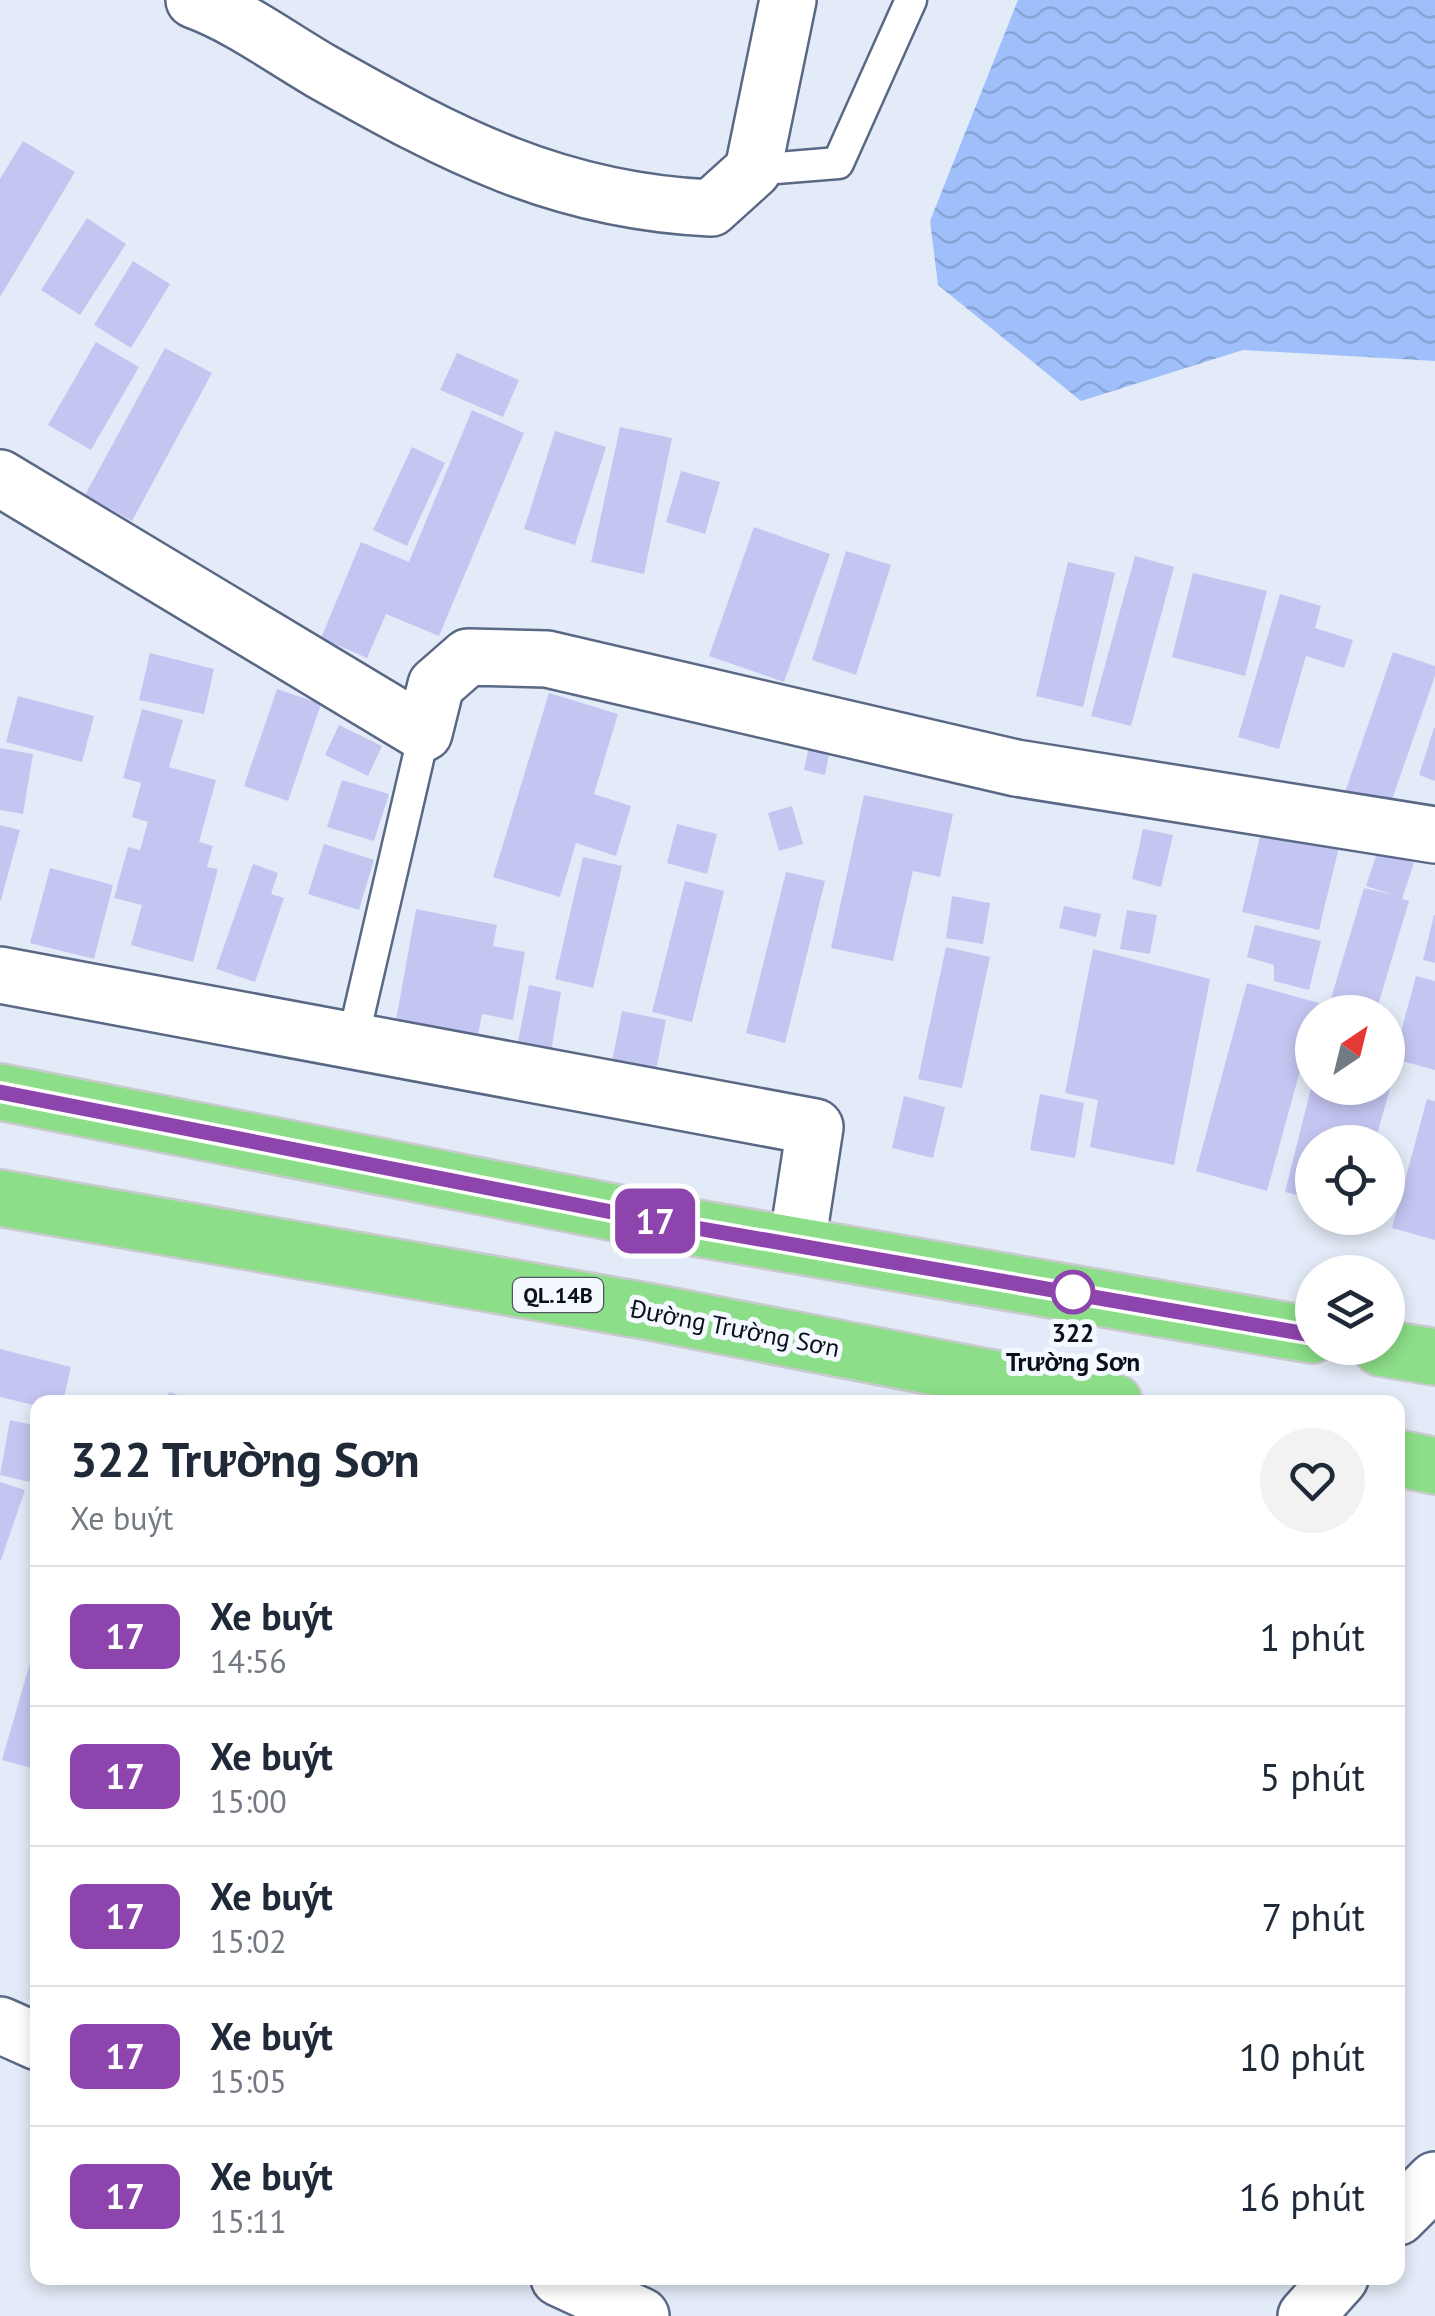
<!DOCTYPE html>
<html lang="vi">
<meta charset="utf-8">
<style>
body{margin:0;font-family:"PT Sans",sans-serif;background:#f2f2f3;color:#1f2937;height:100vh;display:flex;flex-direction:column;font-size:38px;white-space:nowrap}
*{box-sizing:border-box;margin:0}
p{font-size:32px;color:#747a83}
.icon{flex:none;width:55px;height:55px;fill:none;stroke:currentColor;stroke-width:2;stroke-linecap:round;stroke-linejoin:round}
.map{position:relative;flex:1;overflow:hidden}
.details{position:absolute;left:30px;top:1395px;width:1375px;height:890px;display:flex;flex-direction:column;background:#fff;border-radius:20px;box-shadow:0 5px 15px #0003}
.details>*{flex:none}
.badge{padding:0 20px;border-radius:15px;font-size:35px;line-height:65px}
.needle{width:65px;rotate:35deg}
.buttons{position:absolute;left:1295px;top:995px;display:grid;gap:20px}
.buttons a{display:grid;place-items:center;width:110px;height:110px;border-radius:50%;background:#fff;box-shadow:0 5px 15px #0003;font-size:50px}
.map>.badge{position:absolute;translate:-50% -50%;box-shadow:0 0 0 5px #fff}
.round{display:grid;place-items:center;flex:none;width:105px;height:105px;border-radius:52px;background:#f2f2f3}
.head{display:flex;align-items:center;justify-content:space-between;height:170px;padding:0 40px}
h1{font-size:48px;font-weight:700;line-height:75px}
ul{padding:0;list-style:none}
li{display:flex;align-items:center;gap:30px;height:140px;padding:0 40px;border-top:2px solid #e0e1e3}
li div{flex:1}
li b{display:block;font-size:38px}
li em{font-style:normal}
li .badge{min-width:110px;font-weight:700;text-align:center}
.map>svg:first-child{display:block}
</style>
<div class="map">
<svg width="1435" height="2316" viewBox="0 0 1435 2316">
<defs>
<pattern id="water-waves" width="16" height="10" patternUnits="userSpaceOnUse" patternTransform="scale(2.5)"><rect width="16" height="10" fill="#9fbffa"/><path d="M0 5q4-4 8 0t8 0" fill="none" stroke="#88a3d6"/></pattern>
</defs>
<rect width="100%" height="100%" fill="#e3ebf8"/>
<path fill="url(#water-waves)" d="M 1018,0 L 1435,0 L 1435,361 L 1243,350 L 1081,401 L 938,285 L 930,221 Z"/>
<path fill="#c4c6f2" d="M 23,141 L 75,172 L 0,297 L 0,179 Z
M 87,218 L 126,244 L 80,315 L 41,290 Z
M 133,261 L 170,284 L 131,348 L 94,325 Z
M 96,342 L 139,367 L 91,450 L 48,425 Z
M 165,348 L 212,373 L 132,521 L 85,495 Z
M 457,353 L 519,380 L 503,417 L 440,390 Z
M 472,410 L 524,433 L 439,636 L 386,614 L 367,658 L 321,638 L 361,542 L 409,562 Z
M 620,427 L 672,438 L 644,574 L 591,562 Z
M 555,431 L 606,447 L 575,545 L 524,529 Z
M 412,447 L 445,463 L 407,546 L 373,530 Z
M 681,471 L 720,482 L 705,534 L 666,522 Z
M 754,527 L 830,554 L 784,682 L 709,656 Z
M 846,551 L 891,565 L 856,675 L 812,660 Z
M 1135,556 L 1174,567 L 1131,726 L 1091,716 Z
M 1068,562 L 1115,573 L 1083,707 L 1036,696 Z
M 1193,573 L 1267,591 L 1245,676 L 1172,657 Z
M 1280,594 L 1321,606 L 1315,628 L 1353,640 L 1344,668 L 1306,656 L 1279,749 L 1238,737 Z
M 1393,652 L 1435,666 L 1435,676 L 1388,811 L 1344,795 Z
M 150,653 L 214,669 L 204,714 L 139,700 Z
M 277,689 L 321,704 L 288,801 L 244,786 Z
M 549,693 L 618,714 L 594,794 L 631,806 L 616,856 L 576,843 L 560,897 L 493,877 Z
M 18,696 L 94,716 L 82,762 L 6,742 Z
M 142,709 L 183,720 L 169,767 L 216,780 L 199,842 L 213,846 L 207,867 L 218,869 L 193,962 L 131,945 L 142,905 L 114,898 L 128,847 L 140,850 L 148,822 L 132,817 L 141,783 L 123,778 Z
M 339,725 L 382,746 L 368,776 L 325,755 Z
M 1434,728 L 1435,728 L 1435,781 L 1419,775 Z
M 810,741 L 831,745 L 825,775 L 804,770 Z
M 0,748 L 33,754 L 23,814 L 0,810 Z
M 342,780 L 389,794 L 374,841 L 327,827 Z
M 864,795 L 953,814 L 940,877 L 913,871 L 893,961 L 831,948 Z
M 792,806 L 803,844 L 779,851 L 768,813 Z
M 677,824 L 717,834 L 707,874 L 667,863 Z
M 0,825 L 20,830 L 1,900 L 0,900 Z
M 1262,828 L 1339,847 L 1319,930 L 1242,912 Z
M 1143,829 L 1173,835 L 1161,887 L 1132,879 Z
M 324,844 L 374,860 L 359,910 L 308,894 Z
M 1378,850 L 1414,863 L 1402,899 L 1409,901 L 1376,1012 L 1327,1012 L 1364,888 L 1393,895 L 1366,886 Z
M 583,857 L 622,866 L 593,988 L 555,979 Z
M 253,864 L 278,873 L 271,894 L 284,898 L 255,982 L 216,969 Z
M 50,868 L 113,885 L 94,959 L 30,943 Z
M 786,872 L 825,881 L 785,1043 L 746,1033 Z
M 685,881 L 724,891 L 692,1022 L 652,1012 Z
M 952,896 L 990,903 L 983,944 L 946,938 Z
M 1064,906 L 1101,914 L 1096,937 L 1059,928 Z
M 416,909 L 497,925 L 493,946 L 525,952 L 513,1020 L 482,1014 L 478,1035 L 396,1020 Z
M 1127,910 L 1157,915 L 1150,954 L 1120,949 Z
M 1434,915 L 1435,915 L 1435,963 L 1423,960 Z
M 1255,925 L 1321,941 L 1309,990 L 1274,981 L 1274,965 L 1247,957 Z
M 946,947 L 990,957 L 962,1088 L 918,1079 Z
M 1093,949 L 1210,979 L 1174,1165 L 1090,1147 L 1098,1100 L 1065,1093 Z
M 1416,976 L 1435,981 L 1435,1070 L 1398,1060 L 1375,1142 L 1312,1142 L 1312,1199 L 1285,1192 L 1311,1088 L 1388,1089 L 1388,1040 L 1398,1043 Z
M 1247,983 L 1319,1003 L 1312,1012 L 1312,1027 L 1267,1191 L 1196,1171 Z
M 529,985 L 561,992 L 550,1058 L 516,1052 Z
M 622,1011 L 666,1020 L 656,1070 L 612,1061 Z
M 1040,1094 L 1084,1103 L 1075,1158 L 1030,1150 Z
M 904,1096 L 945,1107 L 933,1158 L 892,1148 Z
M 1427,1099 L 1435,1101 L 1435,1240 L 1392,1228 Z
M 0,1349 L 71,1367 L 63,1402 L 38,1402 L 38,1406 L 0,1397 Z
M 169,1392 L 201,1402 L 166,1402 Z
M 10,1420 L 38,1426 L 38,1484 L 0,1475 Z
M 0,1482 L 25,1490 L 1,1560 L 0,1560 Z
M 36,1642 L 38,1642 L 38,1770 L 2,1760 Z"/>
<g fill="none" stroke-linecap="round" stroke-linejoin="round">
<defs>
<path id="service" d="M 753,170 L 838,163 L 911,0
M 353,1039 L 424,733"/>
<path id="minor" d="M 194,0 C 238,16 280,47 321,71 C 452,145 557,201 711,208 L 753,170 L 788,0
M 0,478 L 424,733 L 436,685 L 468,657 L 547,659 L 1016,768 L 1435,835
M 0,975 L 815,1127 L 797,1244
M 0,2025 L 38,2042
M 1398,2217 L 1435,2180
M 559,2278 L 641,2316
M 1306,2316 L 1340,2278"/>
<path id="trunk" d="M 0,1092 L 673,1224 L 1312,1335
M 0,1198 L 651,1312 L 1114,1402
M 1381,1348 L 1435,1357
M 1398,1458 L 1435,1466"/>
</defs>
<use href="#service" stroke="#596885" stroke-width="35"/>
<use href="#minor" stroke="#596885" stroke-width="60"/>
<use href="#trunk" stroke="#c9cacd" stroke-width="60"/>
<use href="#service" stroke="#fff" stroke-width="30"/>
<use href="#minor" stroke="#fff" stroke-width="55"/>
<use href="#trunk" stroke="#8cde88" stroke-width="55"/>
</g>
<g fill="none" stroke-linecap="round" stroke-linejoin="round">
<defs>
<path id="line" d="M 0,1092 L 673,1224 L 1312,1335"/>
</defs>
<use href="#line" stroke="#fff" stroke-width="22"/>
<use href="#line" stroke="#8e44ad" stroke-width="15"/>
</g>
<circle fill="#fff" stroke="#8e44ad" stroke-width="5" cx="1073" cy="1292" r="20"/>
<g text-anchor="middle" stroke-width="10" stroke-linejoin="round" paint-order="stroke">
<rect fill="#f4f8ff" stroke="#50565f" stroke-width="2.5" x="513" y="1278" width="90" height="34" rx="8"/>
<g font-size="22" font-weight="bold" fill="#0a101b">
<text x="558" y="1303">QL.14B</text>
</g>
<g font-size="25" fill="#0a101b" stroke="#f4f8ff">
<text transform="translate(735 1328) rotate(11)" y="9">Đường Trường Sơn</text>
</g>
<g font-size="25" font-weight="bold" fill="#0a101b" stroke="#f4f8ff">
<text x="1073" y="1342">322<tspan x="1073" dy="29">Trường Sơn</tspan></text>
</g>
</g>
</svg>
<div class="buttons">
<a><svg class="needle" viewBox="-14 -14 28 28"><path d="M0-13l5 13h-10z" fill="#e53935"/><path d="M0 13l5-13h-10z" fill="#747a83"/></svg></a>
<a><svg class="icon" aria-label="locate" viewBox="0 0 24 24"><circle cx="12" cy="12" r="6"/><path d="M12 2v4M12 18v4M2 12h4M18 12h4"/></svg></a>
<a><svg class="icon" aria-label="layers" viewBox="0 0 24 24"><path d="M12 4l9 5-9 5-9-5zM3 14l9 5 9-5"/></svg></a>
</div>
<b class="badge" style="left:655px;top:1221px;background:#8e44ad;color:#fff">17</b>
<section class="details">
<div class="head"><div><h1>322 Trường Sơn</h1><p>Xe buýt</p></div><a class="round"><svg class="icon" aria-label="heart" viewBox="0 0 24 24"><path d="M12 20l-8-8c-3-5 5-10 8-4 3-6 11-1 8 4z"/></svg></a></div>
<ul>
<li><span class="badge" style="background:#8e44ad;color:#fff">17</span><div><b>Xe buýt</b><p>14:56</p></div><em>1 phút</em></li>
<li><span class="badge" style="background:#8e44ad;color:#fff">17</span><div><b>Xe buýt</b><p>15:00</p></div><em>5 phút</em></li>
<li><span class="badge" style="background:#8e44ad;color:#fff">17</span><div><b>Xe buýt</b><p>15:02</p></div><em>7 phút</em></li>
<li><span class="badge" style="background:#8e44ad;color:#fff">17</span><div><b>Xe buýt</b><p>15:05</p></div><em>10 phút</em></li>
<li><span class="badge" style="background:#8e44ad;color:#fff">17</span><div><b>Xe buýt</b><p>15:11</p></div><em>16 phút</em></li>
</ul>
</section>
</div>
